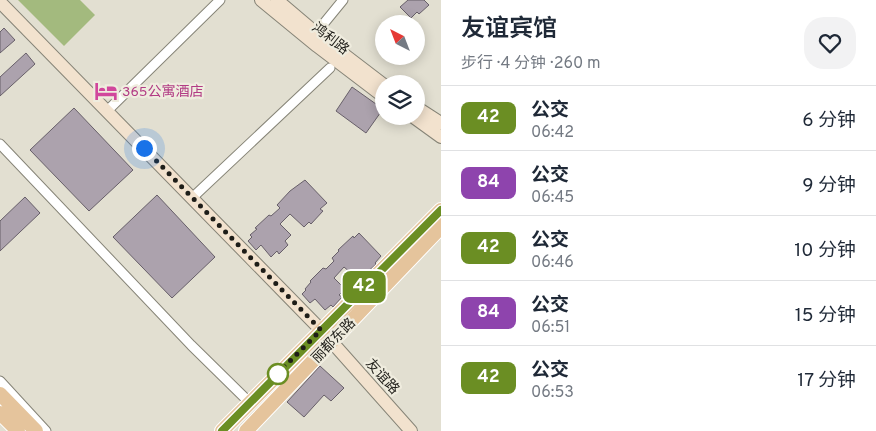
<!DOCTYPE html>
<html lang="zh">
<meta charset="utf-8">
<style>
body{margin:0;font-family:Overpass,"Noto Sans SC",sans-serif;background:#f2f2f3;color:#1f2937;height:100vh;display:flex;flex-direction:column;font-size:19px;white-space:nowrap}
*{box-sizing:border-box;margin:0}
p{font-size:16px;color:#747a83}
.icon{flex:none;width:28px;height:28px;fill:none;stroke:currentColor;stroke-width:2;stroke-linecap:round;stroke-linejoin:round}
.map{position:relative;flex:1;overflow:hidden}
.drawer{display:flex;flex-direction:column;background:#fff;width:435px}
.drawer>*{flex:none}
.badge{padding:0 10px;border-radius:8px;font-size:18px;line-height:32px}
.needle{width:32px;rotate:318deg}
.controls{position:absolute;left:375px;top:15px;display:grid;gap:10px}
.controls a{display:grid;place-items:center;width:50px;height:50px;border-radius:50%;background:#fff;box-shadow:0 2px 12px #0003;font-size:25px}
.you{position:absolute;width:25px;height:25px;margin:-12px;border:4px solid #fff;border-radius:50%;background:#1a73e8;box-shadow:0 0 0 8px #1a73e833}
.map>.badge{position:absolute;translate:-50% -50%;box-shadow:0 0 0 2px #fff}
.round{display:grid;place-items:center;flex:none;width:52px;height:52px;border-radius:20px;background:#f2f2f3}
.overview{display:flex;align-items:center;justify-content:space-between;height:85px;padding:0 20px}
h1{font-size:24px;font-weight:600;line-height:38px}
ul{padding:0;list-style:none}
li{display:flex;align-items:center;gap:15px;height:65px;padding:0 20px;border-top:1px solid #e0e1e3}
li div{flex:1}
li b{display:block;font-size:19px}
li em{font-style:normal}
li .badge{min-width:55px;font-weight:700;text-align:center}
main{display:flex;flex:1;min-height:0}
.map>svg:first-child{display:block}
</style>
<main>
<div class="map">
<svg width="441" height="431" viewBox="0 0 441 431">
<rect width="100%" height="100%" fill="#e2dfd1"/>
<path fill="#a3ba7e" d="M 18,0 L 80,0 L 95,15 L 64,46 Z"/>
<path fill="#aca2ad" stroke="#675f69" d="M 408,0 L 424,0 L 429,5 L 419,14 L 417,12 L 411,18 L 400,7 Z
M 4,28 L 15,40 L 0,53 L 0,32 Z
M 26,53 L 35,64 L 0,96 L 0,77 Z
M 352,87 L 383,109 L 366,133 L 336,111 Z
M 74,108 L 133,170 L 89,211 L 30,150 Z
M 305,180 L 327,203 L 320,209 L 323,211 L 311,224 L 309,222 L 304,227 L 290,214 L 280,224 L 291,235 L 285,241 L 288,245 L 279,254 L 277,251 L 271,257 L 261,245 L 256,250 L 248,241 L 252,237 L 250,235 L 257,229 L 255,228 L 269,215 L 271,216 L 280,208 L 277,205 L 290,191 Z
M 157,195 L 215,257 L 172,298 L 113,237 Z
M 25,197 L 40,213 L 0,251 L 0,221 Z
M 359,233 L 381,256 L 375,263 L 376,264 L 359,280 L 344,267 L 334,278 L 345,289 L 339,295 L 342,297 L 333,307 L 331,305 L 325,310 L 315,299 L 310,303 L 302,294 L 306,290 L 305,289 L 311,282 L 310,281 L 323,268 L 326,269 L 334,261 L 332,258 L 339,251 L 338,250 L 353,236 L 354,238 Z
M 320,366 L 344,388 L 331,401 L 324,395 L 304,417 L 287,402 Z"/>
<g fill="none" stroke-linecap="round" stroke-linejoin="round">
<defs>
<path id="street" d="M 316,33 L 343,0
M 107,111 L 220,0
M 0,144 L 191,345 L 249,402
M 192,198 L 330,68
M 0,381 L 46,431"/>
<path id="secondary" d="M 261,0 L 317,46 L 384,97
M 277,0 L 316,33 L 384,85
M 0,2 L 321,330
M 416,107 L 441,123
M 412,116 L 441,137
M 331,341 L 411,431"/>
<path id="primary" d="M 0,394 L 36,431
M 0,413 L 18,431
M 222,431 L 441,210
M 246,431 L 441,227"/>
</defs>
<use href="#street" stroke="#868477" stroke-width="11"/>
<use href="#secondary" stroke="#868477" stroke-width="14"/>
<use href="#primary" stroke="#fff" stroke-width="16"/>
<use href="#street" stroke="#fff" stroke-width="9"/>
<use href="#secondary" stroke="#f2e2ce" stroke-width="12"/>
<use href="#primary" stroke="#e5c49c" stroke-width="14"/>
</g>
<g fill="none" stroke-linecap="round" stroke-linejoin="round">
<defs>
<path id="line" d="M 222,431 L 441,210"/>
</defs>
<use href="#line" stroke="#fff" stroke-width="11"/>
<use href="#line" stroke="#6b8e23" stroke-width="8"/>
<path stroke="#1e1d18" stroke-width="5" stroke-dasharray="0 9" d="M 144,148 L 321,330 L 273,378 L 278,374"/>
</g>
<defs>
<symbol id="hotel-bare" viewBox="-9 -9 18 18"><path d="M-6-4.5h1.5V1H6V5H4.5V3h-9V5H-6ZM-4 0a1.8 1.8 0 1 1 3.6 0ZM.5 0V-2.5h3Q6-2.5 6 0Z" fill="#d1479c" stroke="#efecde" stroke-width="2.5" paint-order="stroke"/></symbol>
</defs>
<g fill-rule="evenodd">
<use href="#hotel-bare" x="90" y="75" width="32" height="32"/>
</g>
<circle fill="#fff" stroke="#6b8e23" stroke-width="2.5" cx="278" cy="374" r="10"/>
<g text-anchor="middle" stroke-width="4.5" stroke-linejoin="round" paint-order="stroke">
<g font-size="14" fill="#1e1d18" stroke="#efecde">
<text transform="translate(331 38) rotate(38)" y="5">鸿利路</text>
<text transform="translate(333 340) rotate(-46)" y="5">丽都东路</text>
<text transform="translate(383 376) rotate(48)" y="5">友谊路</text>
</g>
<g font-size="14" fill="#b23c85" stroke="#efecde" text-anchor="start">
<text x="122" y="96">365公寓酒店</text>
</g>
</g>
</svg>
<div class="controls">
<a><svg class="needle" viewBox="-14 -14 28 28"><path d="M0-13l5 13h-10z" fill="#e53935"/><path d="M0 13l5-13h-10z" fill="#747a83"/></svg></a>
<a><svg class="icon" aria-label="layers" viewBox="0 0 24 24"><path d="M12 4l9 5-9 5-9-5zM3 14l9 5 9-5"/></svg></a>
</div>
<div class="you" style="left:144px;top:148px"></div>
<b class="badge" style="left:364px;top:287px;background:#6b8e23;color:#fff">42</b>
</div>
<section class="drawer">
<div class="overview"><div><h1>友谊宾馆</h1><p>步行 · 4 分钟 · 260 m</p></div><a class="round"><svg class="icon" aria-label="heart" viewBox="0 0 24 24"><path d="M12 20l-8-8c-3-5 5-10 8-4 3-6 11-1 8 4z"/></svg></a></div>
<ul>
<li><span class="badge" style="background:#6b8e23;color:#fff">42</span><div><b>公交</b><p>06:42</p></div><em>6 分钟</em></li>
<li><span class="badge" style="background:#8e44ad;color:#fff">84</span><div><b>公交</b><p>06:45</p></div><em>9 分钟</em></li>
<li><span class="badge" style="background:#6b8e23;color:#fff">42</span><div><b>公交</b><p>06:46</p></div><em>10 分钟</em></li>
<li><span class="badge" style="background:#8e44ad;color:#fff">84</span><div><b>公交</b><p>06:51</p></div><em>15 分钟</em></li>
<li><span class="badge" style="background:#6b8e23;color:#fff">42</span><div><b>公交</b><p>06:53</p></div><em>17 分钟</em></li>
</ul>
</section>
</main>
